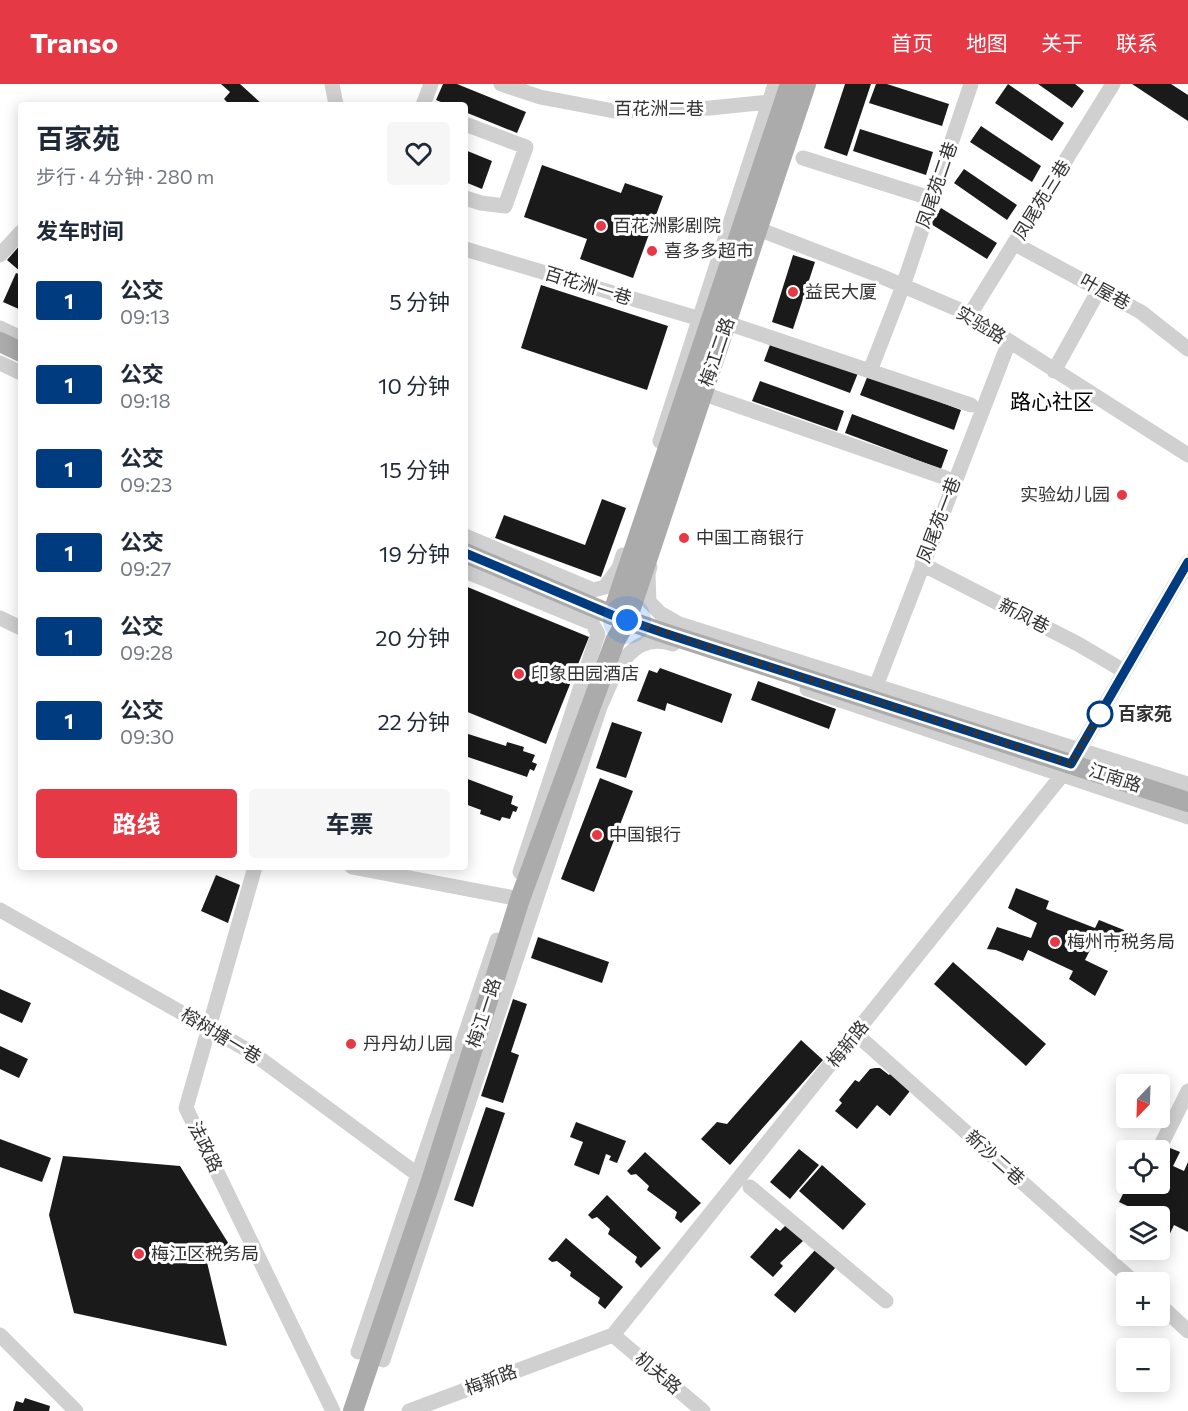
<!DOCTYPE html>
<html lang="zh">
<meta charset="utf-8">
<style>
body{margin:0;font-family:Commissioner,"Noto Sans SC",sans-serif;background:#f6f6f7;color:#1f2937;height:100vh;display:flex;flex-direction:column;font-size:22px;white-space:nowrap}
*{box-sizing:border-box;margin:0}
p{font-size:20px;color:#747a83}
.icon{flex:none;width:33px;height:33px;fill:none;stroke:currentColor;stroke-width:2;stroke-linecap:round;stroke-linejoin:round}
.map{position:relative;flex:1;overflow:hidden}
.details{position:absolute;left:18px;top:18px;width:450px;height:768px;display:flex;flex-direction:column;background:#fff;border-radius:6px;box-shadow:0 3px 15px #0003}
.details>*{flex:none}
.badge{padding:0 12px;border-radius:4px;font-size:21px;line-height:39px}
.needle{width:39px;rotate:203deg}
.tools{position:absolute;left:1116px;top:990px;display:grid;gap:12px}
.tools a{display:grid;place-items:center;width:54px;height:54px;border-radius:6px;background:#fff;box-shadow:0 3px 15px #0003;font-size:30px}
.you{position:absolute;width:30px;height:30px;margin:-15px;border:4px solid #fff;border-radius:50%;background:#1a73e8;box-shadow:0 0 0 9px #1a73e833}
.map>.badge{position:absolute;translate:-50% -50%;box-shadow:0 0 0 3px #fff}
h2{padding:0 18px;font-size:22px;line-height:54px}
.round{display:grid;place-items:center;flex:none;width:63px;height:63px;border-radius:6px;background:#f6f6f7}
.head{display:flex;align-items:center;justify-content:space-between;height:102px;padding:0 18px}
h1{font-size:28px;font-weight:700;line-height:45px}
.action{display:flex;gap:12px;margin-top:auto;padding:12px 18px}
.action a{flex:1;height:69px;border-radius:6px;background:#e63946;color:#fff;font-size:24px;font-weight:700;line-height:69px;text-align:center}
.action a+a{background:#f6f6f7;color:#1f2937}
ul{padding:0;list-style:none}
li{display:flex;align-items:center;gap:18px;height:84px;padding:0 18px}
li div{flex:1}
li b{display:block;font-size:22px}
li em{font-style:normal}
li .badge{min-width:66px;font-weight:700;text-align:center}
header{display:flex;align-items:center;gap:36px;box-sizing:border-box;height:84px;padding:0 30px;background:#e63946;color:#fff}
header strong{font-size:28px}
nav{display:flex;gap:33px;margin-inline-start:auto;font-size:21px}
.map>svg:first-child{display:block}
</style>
<header>
<strong>Transo</strong>
<nav><a>首页</a><a>地图</a><a>关于</a><a>联系</a></nav>
</header>
<div class="map">
<svg width="1188" height="1327" viewBox="0 0 1188 1327">
<rect width="100%" height="100%" fill="#fff"/>
<path fill="#1a1a1a" d="M 221,0 L 240,0 L 263,21 L 230,21 L 224,15 L 230,8 Z
M 443,0 L 457,0 L 526,28 L 517,49 L 465,28 L 465,21 L 448,21 L 436,16 Z
M 845,0 L 871,0 L 847,72 L 824,64 Z
M 876,0 L 887,0 L 949,20 L 942,42 L 869,19 Z
M 1008,0 L 1064,39 L 1052,57 L 995,19 Z
M 1038,0 L 1075,0 L 1084,7 L 1072,24 Z
M 1132,0 L 1171,0 L 1188,11 L 1188,37 Z
M 981,42 L 1041,82 L 1032,98 L 970,58 Z
M 860,45 L 933,68 L 926,91 L 853,67 Z
M 465,66 L 492,77 L 482,105 L 465,98 Z
M 542,81 L 621,109 L 625,99 L 663,112 L 633,194 L 580,175 L 587,155 L 524,133 Z
M 964,85 L 1017,121 L 1007,136 L 954,99 Z
M 941,124 L 997,159 L 987,175 L 931,140 Z
M 21,160 L 21,188 L 7,176 Z
M 793,171 L 815,178 L 793,245 L 772,238 Z
M 16,189 L 21,191 L 21,226 L 3,218 Z
M 541,201 L 668,242 L 647,306 L 521,264 Z
M 771,258 L 858,289 L 850,309 L 764,277 Z
M 868,291 L 961,326 L 954,346 L 860,311 Z
M 760,297 L 844,327 L 837,347 L 752,317 Z
M 852,330 L 948,366 L 941,385 L 845,349 Z
M 602,415 L 626,424 L 601,493 L 495,454 L 504,431 L 585,461 Z
M 465,502 L 589,553 L 546,660 L 465,627 Z
M 660,584 L 732,610 L 722,639 L 667,619 L 665,627 L 637,617 L 649,586 L 657,589 Z
M 758,597 L 836,625 L 829,645 L 751,616 Z
M 612,638 L 642,648 L 626,694 L 596,684 Z
M 465,649 L 506,662 L 507,658 L 524,663 L 523,667 L 535,671 L 532,678 L 537,680 L 534,687 L 530,685 L 527,693 L 465,672 Z
M 465,694 L 513,712 L 511,720 L 518,723 L 516,728 L 513,727 L 510,735 L 502,733 L 500,737 L 480,730 L 481,726 L 465,720 Z
M 600,694 L 633,707 L 594,808 L 561,795 Z
M 216,791 L 240,801 L 228,839 L 201,827 Z
M 1016,804 L 1049,817 L 1046,825 L 1095,844 L 1099,836 L 1124,846 L 1116,868 L 1092,862 L 1085,876 L 1108,887 L 1095,912 L 1069,895 L 1073,887 L 1028,866 L 1023,877 L 996,866 L 987,865 L 997,843 L 1031,854 L 1037,839 L 1008,824 Z
M 538,853 L 609,878 L 602,899 L 531,874 Z
M 953,878 L 1046,960 L 1026,982 L 934,900 Z
M 0,905 L 31,919 L 22,939 L 0,929 Z
M 513,915 L 527,920 L 511,968 L 519,971 L 503,1019 L 481,1012 Z
M 801,956 L 823,976 L 730,1081 L 701,1055 L 717,1038 L 727,1040 Z
M 0,962 L 28,975 L 19,994 L 0,985 Z
M 875,984 L 880,984 L 889,991 L 891,989 L 910,1007 L 890,1032 L 877,1021 L 857,1045 L 835,1027 L 842,1019 L 839,1016 L 855,996 L 859,998 L 870,985 Z
M 486,1023 L 505,1029 L 473,1123 L 454,1116 Z
M 576,1038 L 626,1057 L 617,1079 L 609,1076 L 611,1072 L 606,1070 L 599,1091 L 574,1081 L 583,1058 L 570,1053 Z
M 0,1055 L 51,1074 L 42,1098 L 0,1083 Z
M 1170,1064 L 1180,1068 L 1173,1082 L 1184,1087 L 1188,1078 L 1188,1148 L 1174,1141 L 1166,1158 L 1160,1155 L 1162,1138 L 1160,1132 L 1132,1132 L 1136,1126 L 1119,1118 L 1128,1100 L 1160,1100 L 1160,1075 L 1164,1077 Z
M 799,1065 L 819,1081 L 790,1115 L 770,1098 Z
M 645,1068 L 701,1119 L 681,1139 L 675,1134 L 677,1128 L 647,1106 L 649,1102 L 636,1090 L 631,1091 L 627,1087 Z
M 63,1072 L 180,1082 L 232,1165 L 206,1174 L 227,1262 L 74,1229 L 49,1131 Z
M 822,1081 L 866,1120 L 843,1146 L 799,1107 Z
M 607,1111 L 661,1164 L 641,1184 L 635,1178 L 637,1173 L 608,1150 L 610,1145 L 597,1133 L 592,1135 L 588,1131 Z
M 786,1141 L 804,1156 L 780,1179 L 783,1182 L 773,1193 L 750,1173 L 776,1144 L 780,1147 Z
M 566,1154 L 623,1203 L 605,1225 L 598,1219 L 600,1214 L 570,1192 L 571,1188 L 557,1177 L 552,1178 L 548,1175 Z
M 816,1165 L 836,1183 L 795,1229 L 774,1211 Z
M 25,1314 L 50,1322 L 49,1327 L 13,1327 L 16,1317 L 23,1319 Z"/>
<g fill="none" stroke-linecap="round" stroke-linejoin="round">
<path stroke="#d0d0d0" stroke-width="15" d="M 332,0 L 336,21
M 501,0 L 540,13 L 614,27 L 710,24 L 778,17
M 423,21 L 431,0
M 465,40 L 526,63 L 505,122 L 481,119 L 465,114
M 803,74 L 933,115
M 758,145 L 878,191 L 962,227 L 1188,371
M 1015,160 L 1141,228 L 1188,265
M 465,165 L 707,237
M 0,171 L 21,148
M 969,232 L 1113,0
M 730,240 L 971,321
M 0,244 L 21,254
M 0,279 L 21,289
M 870,287 L 903,202 L 971,0
M 1054,287 L 1100,204
M 707,311 L 946,394
M 660,357 L 775,0
M 465,452 L 593,506 L 605,503 L 619,484 L 623,471
M 922,480 L 1078,560 L 1124,587
M 650,483 L 648,490 L 649,518 L 660,529 L 679,540 L 1188,700
M 465,487 L 592,539 L 598,550 L 520,788
M 0,534 L 21,544
M 807,605 L 1188,733
M 873,610 L 1009,258
M 255,783 L 186,1024 L 333,1327
M 352,783 L 520,815
M 0,826 L 251,968 L 425,1096
M 856,950 L 1134,1198
M 1162,1059 L 1188,1007
M 750,1103 L 886,1217
M 1160,1221 L 1188,1247
M 0,1251 L 76,1327
M 613,1251 L 703,1327
M 358,1268 L 497,856
M 383,1276 L 600,623 C 614,591 630,545 673,560
M 409,1327 L 613,1251 L 1071,680 L 1188,478"/>
<path stroke="#ababab" stroke-width="20" d="M 0,258 L 21,268
M 465,469 L 612,531 L 664,549 L 1188,718
M 612,531 L 790,0
M 353,1327 L 430,1100 L 520,815 L 615,557 L 627,536 L 806,0"/>
</g>
<g fill="none" stroke-linecap="round" stroke-linejoin="round">
<defs>
<path id="line" d="M 465,469 L 612,531 L 664,549 L 1071,680 L 1188,478"/>
</defs>
<use href="#line" stroke="#fff" stroke-width="14"/>
<use href="#line" stroke="#003b80" stroke-width="9"/>
<path stroke="#333" stroke-width="6" stroke-dasharray="0 10.8" d="M 627,536 L 1071,680 L 1103,624 L 1100,630"/>
</g>
<g fill="#e63946" stroke="#fff" stroke-width="2">
<circle cx="601" cy="142" r="6"/>
<circle cx="652" cy="167" r="6"/>
<circle cx="793" cy="208" r="6"/>
<circle cx="1122" cy="411" r="6"/>
<circle cx="684" cy="454" r="6"/>
<circle cx="519" cy="590" r="6"/>
<circle cx="597" cy="751" r="6"/>
<circle cx="1055" cy="858" r="6"/>
<circle cx="351" cy="960" r="6"/>
<circle cx="139" cy="1170" r="6"/>
</g>
<circle fill="#fff" stroke="#003b80" stroke-width="3" cx="1100" cy="630" r="12"/>
<g text-anchor="middle" stroke-width="6" stroke-linejoin="round" paint-order="stroke">
<g font-size="18" fill="#333" stroke="#fff">
<text x="659" y="31">百花洲二巷</text>
<text transform="translate(937 101) rotate(-71)" y="6">凤尾苑二巷</text>
<text transform="translate(1042 116) rotate(-58)" y="6">凤尾苑三巷</text>
<text transform="translate(588 202) rotate(17)" y="6">百花洲一巷</text>
<text transform="translate(1105 208) rotate(29)" y="6">叶屋巷</text>
<text transform="translate(981 241) rotate(31)" y="6">实验路</text>
<text transform="translate(717 268) rotate(-71)" y="6">梅江二路</text>
<text transform="translate(939 436) rotate(-69)" y="6">凤尾苑一巷</text>
<text transform="translate(1024 532) rotate(27)" y="6">新凤巷</text>
<text transform="translate(1115 694) rotate(18)" y="6">江南路</text>
<text transform="translate(484 929) rotate(-72)" y="6">梅江一路</text>
<text transform="translate(221 952) rotate(31)" y="6">榕树塘一巷</text>
<text transform="translate(848 960) rotate(-51)" y="6">梅新路</text>
<text transform="translate(205 1063) rotate(64)" y="6">法政路</text>
<text transform="translate(995 1074) rotate(42)" y="6">新沙二巷</text>
<text transform="translate(658 1289) rotate(40)" y="6">机关路</text>
<text transform="translate(491 1296) rotate(-21)" y="6">梅新路</text>
</g>
<g font-size="18" fill="#333" stroke="#fff" text-anchor="start">
<text x="613" y="148">百花洲影剧院</text>
<text x="664" y="173">喜多多超市</text>
<text x="805" y="214">益民大厦</text>
<text x="1110" y="417" text-anchor="end">实验幼儿园</text>
<text x="696" y="460">中国工商银行</text>
<text x="531" y="596">印象田园酒店</text>
<text x="609" y="757">中国银行</text>
<text x="1067" y="864">梅州市税务局</text>
<text x="363" y="966">丹丹幼儿园</text>
<text x="151" y="1176">梅江区税务局</text>
</g>
<g font-size="18" font-weight="bold" fill="#333" stroke="#fff" text-anchor="start">
<text x="1118" y="636">百家苑</text>
</g>
<g font-size="21" fill="#000" stroke="#fff">
<text x="1052" y="325">路心社区</text>
</g>
</g>
</svg>
<div class="tools">
<a><svg class="needle" viewBox="-14 -14 28 28"><path d="M0-13l5 13h-10z" fill="#e53935"/><path d="M0 13l5-13h-10z" fill="#747a83"/></svg></a>
<a><svg class="icon" aria-label="locate" viewBox="0 0 24 24"><circle cx="12" cy="12" r="6"/><path d="M12 2v4M12 18v4M2 12h4M18 12h4"/></svg></a>
<a><svg class="icon" aria-label="layers" viewBox="0 0 24 24"><path d="M12 4l9 5-9 5-9-5zM3 14l9 5 9-5"/></svg></a>
<a>+</a>
<a>−</a>
</div>
<div class="you" style="left:627px;top:536px"></div>
<section class="details">
<div class="head"><div><h1>百家苑</h1><p>步行 · 4 分钟 · 280 m</p></div><a class="round"><svg class="icon" aria-label="heart" viewBox="0 0 24 24"><path d="M12 20l-8-8c-3-5 5-10 8-4 3-6 11-1 8 4z"/></svg></a></div>
<h2>发车时间</h2>
<ul>
<li><span class="badge" style="background:#003b80;color:#fff">1</span><div><b>公交</b><p>09:13</p></div><em>5 分钟</em></li>
<li><span class="badge" style="background:#003b80;color:#fff">1</span><div><b>公交</b><p>09:18</p></div><em>10 分钟</em></li>
<li><span class="badge" style="background:#003b80;color:#fff">1</span><div><b>公交</b><p>09:23</p></div><em>15 分钟</em></li>
<li><span class="badge" style="background:#003b80;color:#fff">1</span><div><b>公交</b><p>09:27</p></div><em>19 分钟</em></li>
<li><span class="badge" style="background:#003b80;color:#fff">1</span><div><b>公交</b><p>09:28</p></div><em>20 分钟</em></li>
<li><span class="badge" style="background:#003b80;color:#fff">1</span><div><b>公交</b><p>09:30</p></div><em>22 分钟</em></li>
</ul>
<div class="action"><a>路线</a><a>车票</a></div>
</section>
</div>
